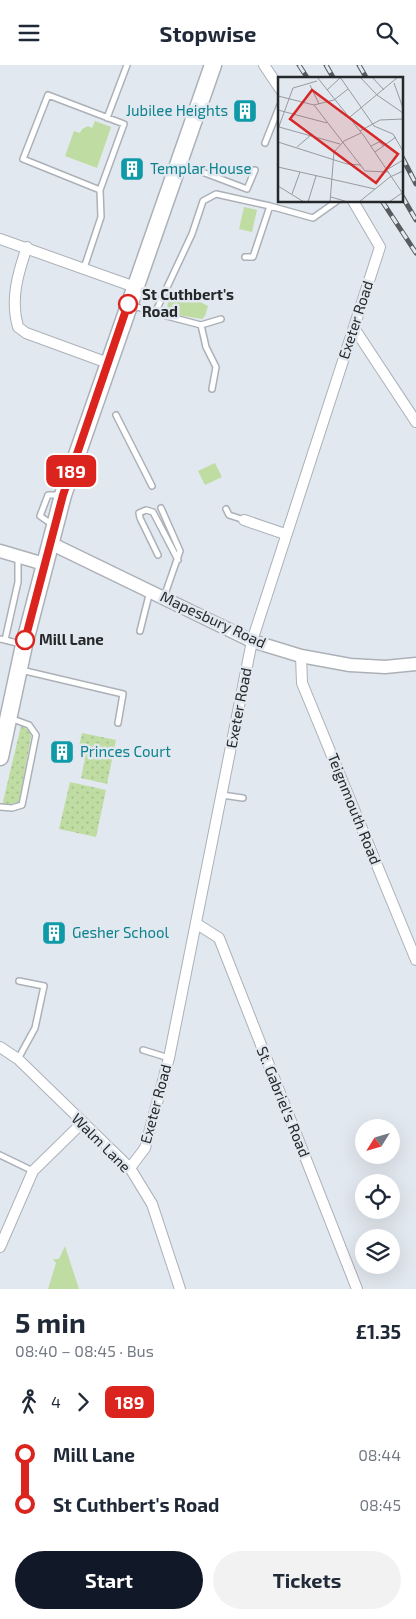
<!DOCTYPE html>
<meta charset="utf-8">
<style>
body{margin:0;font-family:"Exo 2",sans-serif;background:#f2f2f3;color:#1f2937;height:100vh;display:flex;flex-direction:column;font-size:19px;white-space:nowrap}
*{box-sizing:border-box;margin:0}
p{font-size:16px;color:#747a83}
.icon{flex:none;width:28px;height:28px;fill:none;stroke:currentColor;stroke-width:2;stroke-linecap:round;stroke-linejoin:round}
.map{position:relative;height:1224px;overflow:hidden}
.side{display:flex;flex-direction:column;background:#fff;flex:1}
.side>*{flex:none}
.badge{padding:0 10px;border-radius:8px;font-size:18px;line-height:32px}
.needle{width:32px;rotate:233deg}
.tools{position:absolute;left:355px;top:1054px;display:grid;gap:10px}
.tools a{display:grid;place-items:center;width:45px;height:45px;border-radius:50%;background:#fff;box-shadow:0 5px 20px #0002;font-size:25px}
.map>.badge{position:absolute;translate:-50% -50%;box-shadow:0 0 0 2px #fff}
.legs{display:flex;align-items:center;gap:8px;height:55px;padding:0 15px;font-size:16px}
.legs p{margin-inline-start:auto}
.summary{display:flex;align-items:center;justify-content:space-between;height:85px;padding:0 15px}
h1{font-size:28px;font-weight:700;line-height:38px}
.cta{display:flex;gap:10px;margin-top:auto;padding:10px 15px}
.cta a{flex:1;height:58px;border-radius:30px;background:#111827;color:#fff;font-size:20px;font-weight:700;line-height:58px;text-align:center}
.cta a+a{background:#f2f2f3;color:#1f2937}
ul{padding:0 15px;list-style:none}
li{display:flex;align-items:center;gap:18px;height:50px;font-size:19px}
li i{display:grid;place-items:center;width:8px;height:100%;margin:0 6px;background:currentColor}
li i::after{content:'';width:12px;height:12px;margin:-6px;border:4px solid;border-radius:50%;background:#fff}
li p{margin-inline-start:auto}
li:first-child i{background:linear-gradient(#0000 50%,currentColor 0)}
li:last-child i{background:linear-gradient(currentColor 50%,#0000 0)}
header{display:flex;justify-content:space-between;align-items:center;height:65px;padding:0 15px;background:#fff;font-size:22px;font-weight:700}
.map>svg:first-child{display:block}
</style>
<header><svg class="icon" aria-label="menu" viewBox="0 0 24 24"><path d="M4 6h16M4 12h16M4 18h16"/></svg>Stopwise<svg class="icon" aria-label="search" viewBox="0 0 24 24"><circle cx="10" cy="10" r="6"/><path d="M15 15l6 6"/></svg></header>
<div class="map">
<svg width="416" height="1224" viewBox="0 0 416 1224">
<defs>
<pattern id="grass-dots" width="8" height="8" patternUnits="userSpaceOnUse" patternTransform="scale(1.25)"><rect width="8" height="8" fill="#bfdca2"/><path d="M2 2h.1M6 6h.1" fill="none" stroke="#a4bd8c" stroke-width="1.8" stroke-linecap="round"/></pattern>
</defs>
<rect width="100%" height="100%" fill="#e2e8ef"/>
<path fill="url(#grass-dots)" d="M 21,661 L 30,666 L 31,672 L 19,737 L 2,741 Z
M 82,668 L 116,675 L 107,719 L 81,713 L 86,689 L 83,688 L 84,683 L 79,682 Z
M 70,717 L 106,725 L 96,772 L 59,764 Z"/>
<path fill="#bfdca2" d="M 95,56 L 111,62 L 97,103 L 65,91 L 74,66 L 80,68 L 82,64 L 88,61 L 92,63 Z
M 244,142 L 257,145 L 252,167 L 239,164 Z
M 198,229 L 200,237 L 208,241 L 205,251 L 202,254 L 166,248 L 169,233 Z
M 215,398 L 222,412 L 205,420 L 198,406 Z
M 65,1181 L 79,1224 L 48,1224 L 56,1198 L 53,1194 L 59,1194 Z"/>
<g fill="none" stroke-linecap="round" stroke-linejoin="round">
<defs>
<path id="service" d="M 107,53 L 127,0
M 265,78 L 280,40
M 181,99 L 247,124 L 255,105
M 245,192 L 253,192 L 270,141
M 84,203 L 101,152 L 100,125 L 124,59 L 48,30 L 23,94 L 100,125
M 131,240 L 155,248 L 192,169 L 203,136 L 216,129 L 270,141 L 313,153 L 337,136
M 155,248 L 201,260 L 221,254
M 201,260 L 206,282 L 216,302 L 212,324
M 116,350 L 152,421
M 161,443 L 180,486 L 164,532
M 226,444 L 229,450 L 244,455
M 53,460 L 40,451 L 48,430 L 60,430
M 158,490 L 140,453 L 139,448 L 146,445 L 153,447 L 178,495
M 140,566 L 150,526
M 0,574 L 5,575 L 18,517 L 18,492
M 5,575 L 21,579
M 21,605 L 123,629 L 118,658
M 222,730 L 243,733
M 0,742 L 12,743 L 22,740 L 36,670 L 29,660 L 10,653
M 143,985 L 169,993
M 18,994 L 35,963 L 44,921 L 19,916
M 0,1090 L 33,1106"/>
<path id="minor" d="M 264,0 L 280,24
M 0,174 L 135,222
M 27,182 C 18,208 10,234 18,262 L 26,268 L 108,298
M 354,263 L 416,357
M 244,455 L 285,469
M 301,591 L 302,618 L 416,895
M 197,859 L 219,873 L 357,1224
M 0,982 L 18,994 L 130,1103 L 152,1139 L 180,1224
M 130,1103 L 145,1083 L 169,993 L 252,576 L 380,182 L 353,136
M 0,1182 L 33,1106 L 82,1058"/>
<path id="tertiary" d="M 50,478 L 252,576 L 301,591 L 350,600 L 385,602 L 416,599
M 0,486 L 44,499"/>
<path id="primary" d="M 0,692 L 24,580 L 63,430 L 213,0"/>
</defs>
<use href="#service" stroke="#acb1b8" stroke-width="8"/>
<use href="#minor" stroke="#acb1b8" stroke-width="12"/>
<use href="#tertiary" stroke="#acb1b8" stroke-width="15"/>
<use href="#primary" stroke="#acb1b8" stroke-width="19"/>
<use href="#service" stroke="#fff" stroke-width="5"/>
<use href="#minor" stroke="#fff" stroke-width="10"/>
<use href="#tertiary" stroke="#fff" stroke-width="12"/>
<use href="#primary" stroke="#fff" stroke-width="16"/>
<defs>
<path id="rail" d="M 299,0 L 308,14
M 326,0 L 334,14
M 359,0 L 367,14
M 402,92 L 416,119
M 402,131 L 416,155
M 382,136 L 416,188"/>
</defs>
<use href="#rail" stroke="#585c5f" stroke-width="5"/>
<use href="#rail" stroke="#e2e8ef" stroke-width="3" stroke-dasharray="9" stroke-linecap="butt"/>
</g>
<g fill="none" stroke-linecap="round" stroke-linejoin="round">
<defs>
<path id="line-1" d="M 25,575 L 63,430 L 128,239"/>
</defs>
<use href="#line-1" stroke="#fff" stroke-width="11"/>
<use href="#line-1" stroke="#dc241f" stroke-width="8"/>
</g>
<defs>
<symbol id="building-square" viewBox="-11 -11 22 22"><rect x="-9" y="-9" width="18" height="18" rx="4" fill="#0f9aa8" stroke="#e2e8ef"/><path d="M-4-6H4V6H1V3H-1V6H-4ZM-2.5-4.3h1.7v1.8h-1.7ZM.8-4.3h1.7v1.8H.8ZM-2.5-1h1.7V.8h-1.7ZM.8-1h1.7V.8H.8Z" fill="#fff"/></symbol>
</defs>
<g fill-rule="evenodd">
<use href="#building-square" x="231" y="32" width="28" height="28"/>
<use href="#building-square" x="118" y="90" width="28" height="28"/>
<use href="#building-square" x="48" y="673" width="28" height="28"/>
<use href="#building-square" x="40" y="854" width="28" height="28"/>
</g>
<g fill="#fff" stroke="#dc241f" stroke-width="2.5">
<circle cx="128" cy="239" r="9"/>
<circle cx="25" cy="575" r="9"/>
</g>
<g text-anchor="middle" stroke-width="5" stroke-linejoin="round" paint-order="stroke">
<g font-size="15" fill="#0d838f" stroke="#e2e8ef" text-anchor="start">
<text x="228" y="51" text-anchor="end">Jubilee Heights</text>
<text x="150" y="109">Templar House</text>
<text x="80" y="692">Princes Court</text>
<text x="72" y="873">Gesher School</text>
</g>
<g font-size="15" font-weight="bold" fill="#25282a" stroke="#e2e8ef" text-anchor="start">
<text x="142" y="235">St Cuthbert's<tspan x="142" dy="17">Road</tspan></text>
<text x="39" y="580">Mill Lane</text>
</g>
<g font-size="15" fill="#25282a" stroke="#e2e8ef">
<text transform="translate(356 255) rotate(-72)" y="5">Exeter Road</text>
<text transform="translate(213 555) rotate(25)" y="5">Mapesbury Road</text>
<text transform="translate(239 643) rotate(-79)" y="5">Exeter Road</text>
<text transform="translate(354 744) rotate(68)" y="5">Teignmouth Road</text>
<text transform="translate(283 1037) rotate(68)" y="5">St. Gabriel's Road</text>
<text transform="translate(156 1039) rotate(-75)" y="5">Exeter Road</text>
<text transform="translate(101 1078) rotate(45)" y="5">Walm Lane</text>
</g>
</g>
<g transform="translate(278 12)">
<rect width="125" height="125" fill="#e2e8ef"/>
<path fill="none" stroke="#969ba0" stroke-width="1" d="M 39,0 L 86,59 L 125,117M 62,0 L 96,49 L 115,57 L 125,74M 82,0 L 99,18 L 125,36M 94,0 L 106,13M 116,6 L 125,31M 32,8 L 41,27M 49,13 L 62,1M 0,19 L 36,28 L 56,23 L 70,12M 36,28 L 87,94 L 110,95M 0,33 L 49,46M 72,40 L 120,0M 1,50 L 62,67M 0,52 L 15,11 L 39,4M 82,54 L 102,43 L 125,42M 0,65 L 69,87 L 83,88M 93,69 L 101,65 L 106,69M 19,70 L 33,58M 97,75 L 118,60M 0,90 L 97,112M 110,92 L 125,83M 0,109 L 26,125M 14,117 L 22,95M 53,120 L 70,125M 30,125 L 38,99M 52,125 L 56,75 L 66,64 L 83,56M 81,125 L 112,100 L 125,94M 111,125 L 124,116"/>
<path fill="#d62828" fill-opacity="0.15" stroke="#d62828" stroke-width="2.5" d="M 34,13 L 120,77 L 98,106 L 12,42 Z"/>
<rect width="125" height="125" fill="none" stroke="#25282a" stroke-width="2.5"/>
</g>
</svg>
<div class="tools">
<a><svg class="needle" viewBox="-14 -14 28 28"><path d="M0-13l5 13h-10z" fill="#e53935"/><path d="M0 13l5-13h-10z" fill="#747a83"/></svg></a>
<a><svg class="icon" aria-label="locate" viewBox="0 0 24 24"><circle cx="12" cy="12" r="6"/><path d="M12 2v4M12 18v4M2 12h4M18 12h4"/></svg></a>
<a><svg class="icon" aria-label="layers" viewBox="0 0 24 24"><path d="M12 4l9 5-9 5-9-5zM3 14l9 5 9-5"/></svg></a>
</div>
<b class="badge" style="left:71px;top:406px;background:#dc241f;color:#fff">189</b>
</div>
<section class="side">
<div class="summary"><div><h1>5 min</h1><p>08:40 – 08:45 · Bus</p></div><b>£1.35</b></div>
<div class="legs"><svg class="icon" aria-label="walk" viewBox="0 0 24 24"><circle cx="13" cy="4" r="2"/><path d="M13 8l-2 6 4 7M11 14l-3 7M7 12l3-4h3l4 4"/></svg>4<svg class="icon" aria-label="forward" viewBox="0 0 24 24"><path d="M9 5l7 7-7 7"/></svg><b class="badge" style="background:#dc241f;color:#fff">189</b></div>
<ul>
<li><i style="color:#dc241f"></i><b>Mill Lane</b><p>08:44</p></li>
<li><i style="color:#dc241f"></i><b>St Cuthbert's Road</b><p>08:45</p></li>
</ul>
<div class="cta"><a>Start</a><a>Tickets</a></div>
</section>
